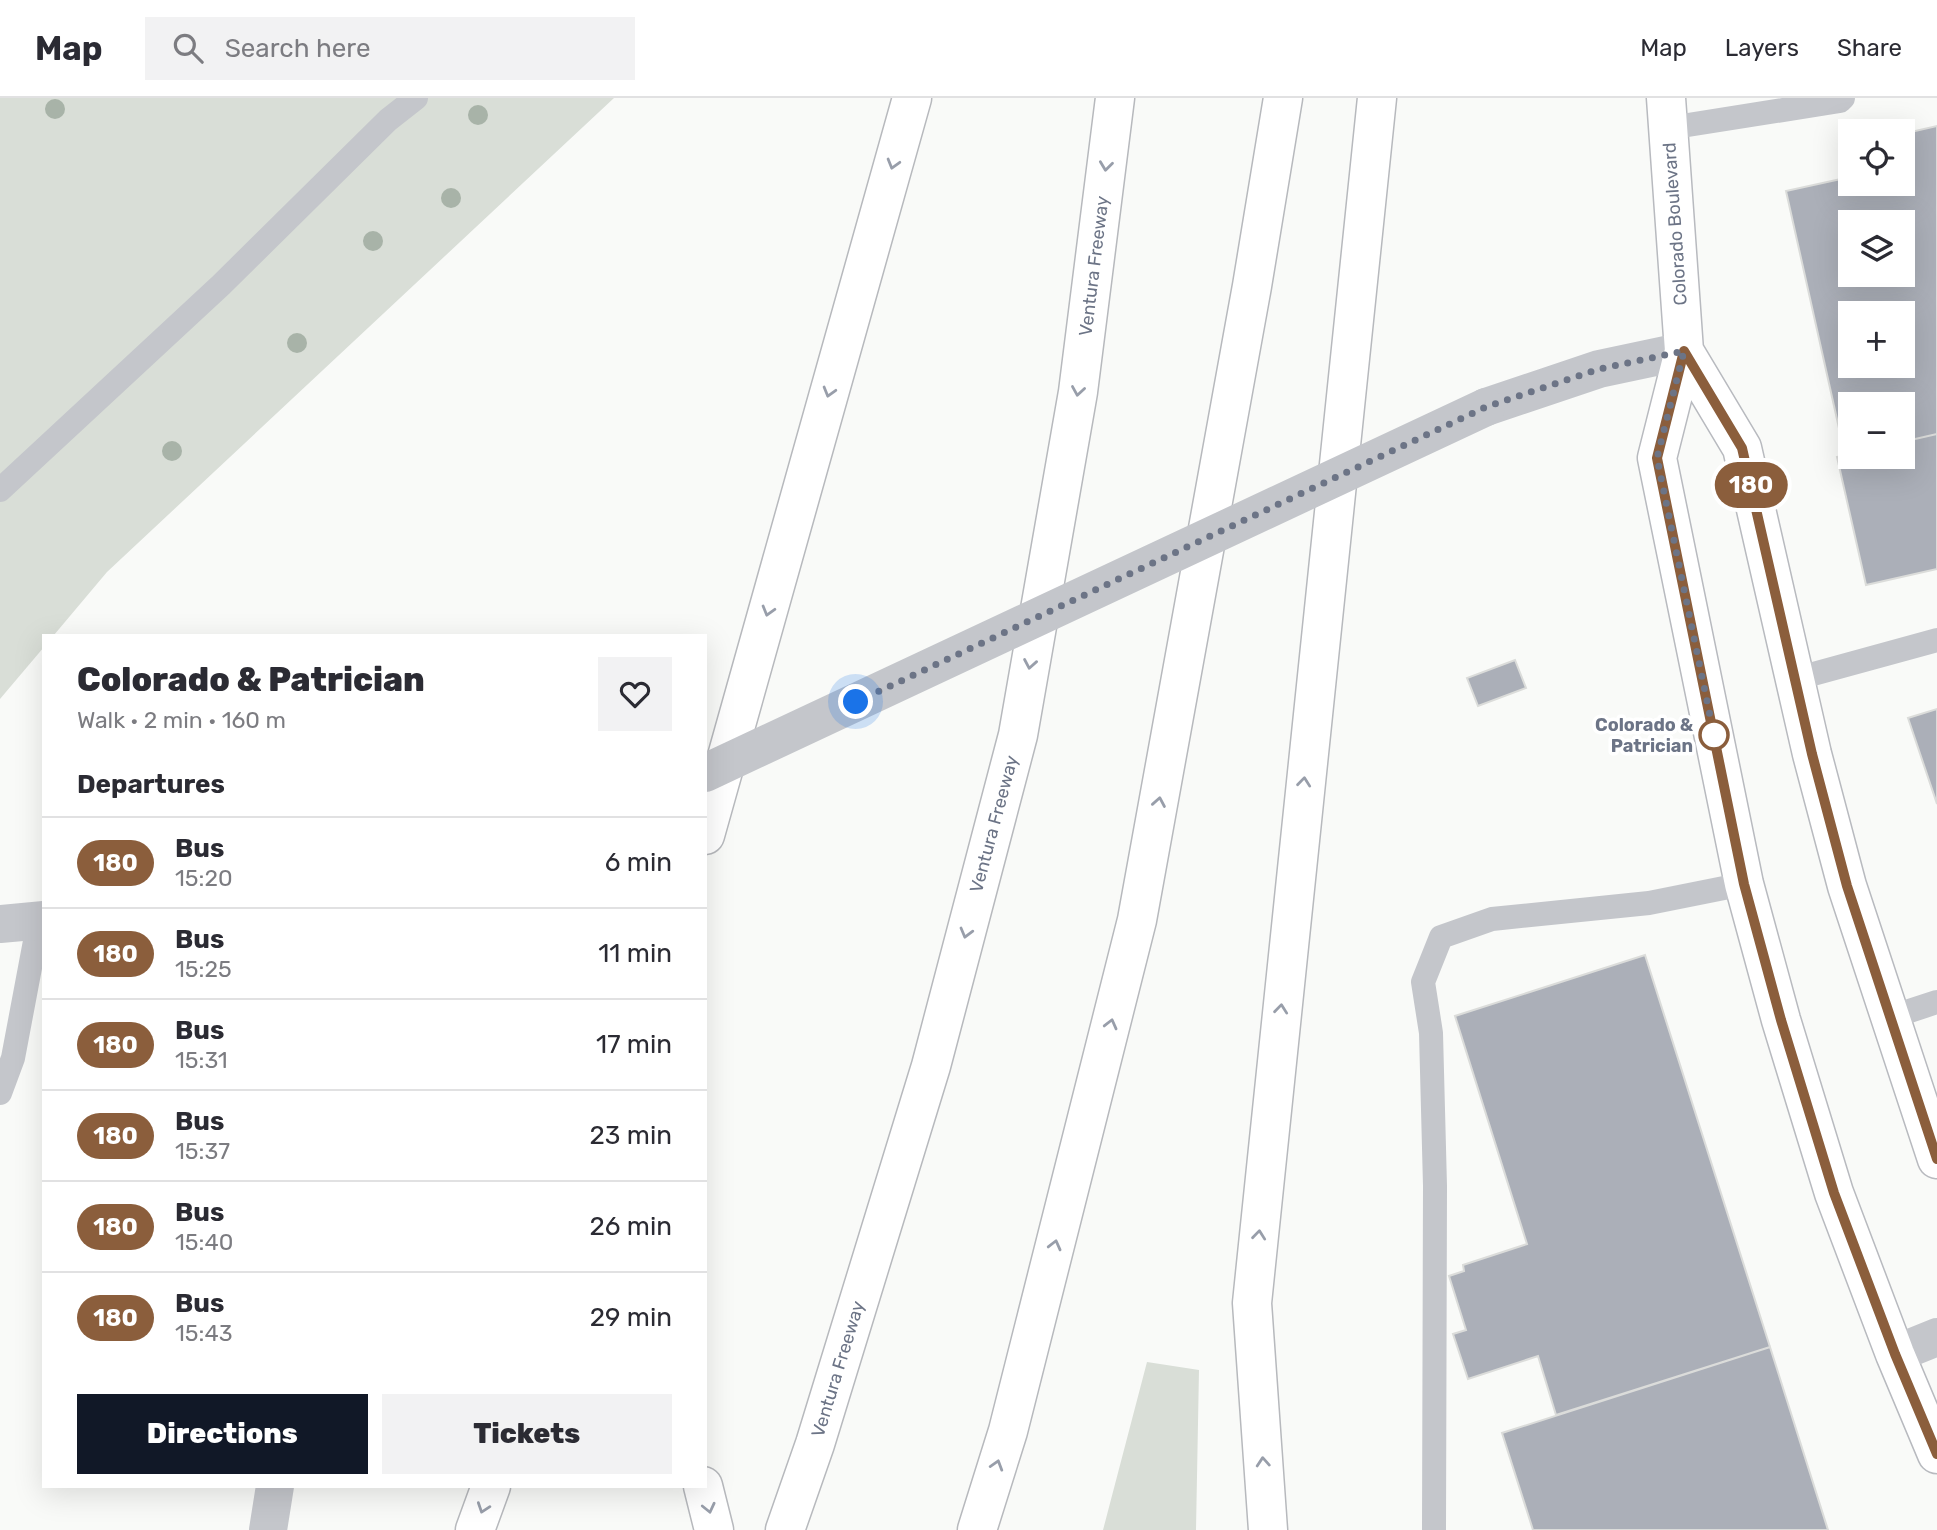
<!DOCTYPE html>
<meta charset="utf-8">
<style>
body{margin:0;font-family:Rubik,sans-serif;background:#f2f2f3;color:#2b2b33;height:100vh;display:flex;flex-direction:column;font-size:26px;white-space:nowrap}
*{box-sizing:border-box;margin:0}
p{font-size:23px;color:#7c7c81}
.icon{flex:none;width:38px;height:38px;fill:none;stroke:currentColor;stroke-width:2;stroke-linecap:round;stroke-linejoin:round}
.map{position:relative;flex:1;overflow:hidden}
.drawer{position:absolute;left:42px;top:536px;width:665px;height:854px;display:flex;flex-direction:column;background:#fff;border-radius:0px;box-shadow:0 7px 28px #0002}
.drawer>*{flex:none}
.badge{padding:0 14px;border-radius:23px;font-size:24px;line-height:46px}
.fabs{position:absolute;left:1838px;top:21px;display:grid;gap:14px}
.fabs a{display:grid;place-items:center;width:77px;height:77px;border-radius:0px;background:#fff;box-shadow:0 7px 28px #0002;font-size:35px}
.you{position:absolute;width:35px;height:35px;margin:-18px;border:5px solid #fff;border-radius:50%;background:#1a73e8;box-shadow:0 0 0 10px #1a73e833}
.map>.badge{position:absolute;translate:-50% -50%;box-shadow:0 0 0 4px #fff}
h2{padding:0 35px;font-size:26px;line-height:63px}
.round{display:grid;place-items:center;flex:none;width:74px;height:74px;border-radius:0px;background:#f2f2f3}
.headline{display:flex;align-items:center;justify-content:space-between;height:119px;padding:0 35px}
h1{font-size:33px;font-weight:800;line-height:52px}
.cta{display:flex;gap:14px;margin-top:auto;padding:14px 35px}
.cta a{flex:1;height:80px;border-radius:0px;background:#111827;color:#fff;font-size:28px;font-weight:800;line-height:80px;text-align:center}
.cta a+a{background:#f2f2f3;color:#2b2b33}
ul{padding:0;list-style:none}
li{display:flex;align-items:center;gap:21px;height:91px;padding:0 35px;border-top:2px solid #e1e1e2}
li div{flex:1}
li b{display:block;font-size:26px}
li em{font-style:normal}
li .badge{min-width:77px;font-weight:700;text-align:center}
header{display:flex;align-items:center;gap:42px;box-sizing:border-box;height:98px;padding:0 35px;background:#fff;border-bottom:2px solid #e1e1e2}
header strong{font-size:33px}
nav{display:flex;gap:38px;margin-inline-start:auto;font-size:24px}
.search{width:490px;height:63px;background:#f2f2f3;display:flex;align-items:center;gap:18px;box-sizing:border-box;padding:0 24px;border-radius:0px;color:#7c7c81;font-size:26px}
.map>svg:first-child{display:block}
</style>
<header>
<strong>Map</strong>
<div class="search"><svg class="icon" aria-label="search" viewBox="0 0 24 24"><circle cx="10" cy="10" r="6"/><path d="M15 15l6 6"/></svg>Search here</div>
<nav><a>Map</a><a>Layers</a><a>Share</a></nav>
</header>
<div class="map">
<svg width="1937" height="1432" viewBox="0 0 1937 1432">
<rect width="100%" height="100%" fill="#f9faf8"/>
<path fill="#d9ded7" d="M 0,0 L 614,0 L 107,474 L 54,537 L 44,537 L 44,549 L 0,601 Z
M 1147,1264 L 1199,1272 L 1196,1432 L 1103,1432 Z"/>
<path fill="#abafb8" stroke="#dbdcda" stroke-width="2" fill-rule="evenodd" d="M 1937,28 L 1937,336 L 1902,344 L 1902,306 L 1850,306 L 1850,356 L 1845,357 L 1786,93 L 1850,79 L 1850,86 L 1902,86 L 1902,36 ZM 1850,124 L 1902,124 L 1902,177 L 1850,177 ZM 1850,215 L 1902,215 L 1902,268 L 1850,268 Z
M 1937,336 L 1937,471 L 1866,487 L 1837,359 L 1850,356 L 1850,359 L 1902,359 L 1902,344 Z
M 1515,562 L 1526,590 L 1478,608 L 1467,580 Z
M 1937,611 L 1937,706 L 1908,620 Z
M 1645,857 L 1770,1249 L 1556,1317 L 1538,1258 L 1468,1281 L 1453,1236 L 1466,1232 L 1449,1178 L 1464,1173 L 1463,1167 L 1527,1146 L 1455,918 Z
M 1770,1249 L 1828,1432 L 1533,1432 L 1502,1335 Z"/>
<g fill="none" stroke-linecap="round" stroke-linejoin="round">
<defs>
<path id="primary" d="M 1666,0 L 1684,253 L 1657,360 L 1744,786 L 1781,922 L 1834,1095 L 1895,1256 L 1937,1356
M 1684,253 L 1742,350 L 1812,656 L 1847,788 L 1937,1061"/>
<path id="motorway" d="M 705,737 L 912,0
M 703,1388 L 714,1432
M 475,1432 L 491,1388
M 785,1432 L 815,1346 L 931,968 L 1018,637 L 1078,294 L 1115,0
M 977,1432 L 1008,1333 L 1137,822 L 1252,188 L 1283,0
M 1268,1432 L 1252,1205 L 1377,0"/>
</defs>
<use href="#primary" stroke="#b8babf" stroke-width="41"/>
<use href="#motorway" stroke="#b7b9bd" stroke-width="41"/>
<path stroke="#c4c6cb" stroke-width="24" d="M 1669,30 L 1840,3 L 1843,0
M 0,392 L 221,187 L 388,22 L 416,0
M 1795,581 L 1937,542
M 1888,920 L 1937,904
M 0,995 L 13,960 L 39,822
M 1434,1432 L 1435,1088 L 1431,935 L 1423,884 L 1441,839 L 1492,821 L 1649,805 L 1744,786"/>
<path stroke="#c4c6cb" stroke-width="38" d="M 1486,309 L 1599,271 L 1684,253
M 0,826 L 44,822
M 1895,1256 L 1937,1239
M 268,1432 L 275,1388"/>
<use href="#primary" stroke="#fff" stroke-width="38"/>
<use href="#motorway" stroke="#fff" stroke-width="38"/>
<path stroke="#c4c6cb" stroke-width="38" d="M 705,675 L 1486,309"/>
</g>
<g fill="#a8b3a8">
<circle cx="55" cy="11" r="10"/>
<circle cx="478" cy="17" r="10"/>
<circle cx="451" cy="100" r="10"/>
<circle cx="373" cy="143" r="10"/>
<circle cx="297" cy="245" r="10"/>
<circle cx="172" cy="353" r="10"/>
</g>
<defs><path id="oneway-chevron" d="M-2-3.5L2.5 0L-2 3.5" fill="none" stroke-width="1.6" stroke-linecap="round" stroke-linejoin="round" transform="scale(1.75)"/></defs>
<g stroke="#989eaa">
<use href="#oneway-chevron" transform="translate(893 66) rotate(106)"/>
<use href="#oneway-chevron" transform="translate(1106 68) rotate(97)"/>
<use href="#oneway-chevron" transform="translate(1078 293) rotate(99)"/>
<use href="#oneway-chevron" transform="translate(829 294) rotate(106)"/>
<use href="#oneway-chevron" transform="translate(768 513) rotate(106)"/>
<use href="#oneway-chevron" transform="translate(1030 566) rotate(100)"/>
<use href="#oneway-chevron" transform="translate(1304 684) rotate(-84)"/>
<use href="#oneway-chevron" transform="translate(1159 704) rotate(-80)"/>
<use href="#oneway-chevron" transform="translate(966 835) rotate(105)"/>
<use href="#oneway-chevron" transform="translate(1281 911) rotate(-84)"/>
<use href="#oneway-chevron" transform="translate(1111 926) rotate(-76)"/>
<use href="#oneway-chevron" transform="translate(1259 1137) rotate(-84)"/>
<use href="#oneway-chevron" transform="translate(1055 1147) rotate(-76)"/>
<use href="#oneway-chevron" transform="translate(1263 1364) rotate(-94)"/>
<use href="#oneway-chevron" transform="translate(997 1367) rotate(-73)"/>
<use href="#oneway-chevron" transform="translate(483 1410) rotate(109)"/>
<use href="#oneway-chevron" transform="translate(709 1410) rotate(77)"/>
</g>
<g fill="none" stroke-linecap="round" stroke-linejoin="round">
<defs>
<path id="line" d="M 1937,1061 L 1847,788 L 1812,656 L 1742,350 L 1684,253 L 1657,360 L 1744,786 L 1781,922 L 1834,1095 L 1895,1256 L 1937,1356"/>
</defs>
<use href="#line" stroke="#fff" stroke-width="16"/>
<use href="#line" stroke="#8b5e3c" stroke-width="10"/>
<path stroke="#6c7486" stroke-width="7" stroke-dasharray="0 12.6" d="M 856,604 L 1486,309 L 1599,271 L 1684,253 L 1657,360 L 1714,637"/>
</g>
<circle fill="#fff" stroke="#8b5e3c" stroke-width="3.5" cx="1714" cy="637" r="14"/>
<g text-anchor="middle" stroke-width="7" stroke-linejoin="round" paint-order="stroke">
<g font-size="18" fill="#6c7486" stroke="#fff">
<text transform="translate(1675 126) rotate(-94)" y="6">Colorado Boulevard</text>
<text transform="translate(1094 168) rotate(-83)" y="6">Ventura Freeway</text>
<text transform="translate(994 726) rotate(-75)" y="6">Ventura Freeway</text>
<text transform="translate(838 1271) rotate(-73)" y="6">Ventura Freeway</text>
</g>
<g font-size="18" font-weight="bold" fill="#6c7486" stroke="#fff" text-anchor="end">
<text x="1693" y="633">Colorado &amp;<tspan x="1693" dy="21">Patrician</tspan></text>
</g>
</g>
</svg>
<div class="fabs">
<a><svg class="icon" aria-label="locate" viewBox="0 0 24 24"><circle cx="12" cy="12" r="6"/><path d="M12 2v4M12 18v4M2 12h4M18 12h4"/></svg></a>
<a><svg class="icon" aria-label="layers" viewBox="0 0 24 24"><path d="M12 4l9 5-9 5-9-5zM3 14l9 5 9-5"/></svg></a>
<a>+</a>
<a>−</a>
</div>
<div class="you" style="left:856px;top:604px"></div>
<b class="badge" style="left:1751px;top:387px;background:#8b5e3c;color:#fff">180</b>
<section class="drawer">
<div class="headline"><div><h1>Colorado &amp; Patrician</h1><p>Walk · 2 min · 160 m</p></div><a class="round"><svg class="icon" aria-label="heart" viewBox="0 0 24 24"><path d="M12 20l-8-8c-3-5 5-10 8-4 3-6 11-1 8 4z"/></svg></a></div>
<h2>Departures</h2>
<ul>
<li><span class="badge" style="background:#8b5e3c;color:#fff">180</span><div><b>Bus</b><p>15:20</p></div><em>6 min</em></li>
<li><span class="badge" style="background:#8b5e3c;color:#fff">180</span><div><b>Bus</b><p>15:25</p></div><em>11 min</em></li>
<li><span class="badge" style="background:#8b5e3c;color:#fff">180</span><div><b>Bus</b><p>15:31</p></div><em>17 min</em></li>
<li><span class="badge" style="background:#8b5e3c;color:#fff">180</span><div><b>Bus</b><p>15:37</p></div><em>23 min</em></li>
<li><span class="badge" style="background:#8b5e3c;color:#fff">180</span><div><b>Bus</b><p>15:40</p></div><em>26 min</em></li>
<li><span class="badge" style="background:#8b5e3c;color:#fff">180</span><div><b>Bus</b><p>15:43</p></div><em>29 min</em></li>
</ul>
<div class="cta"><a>Directions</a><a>Tickets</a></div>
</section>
</div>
